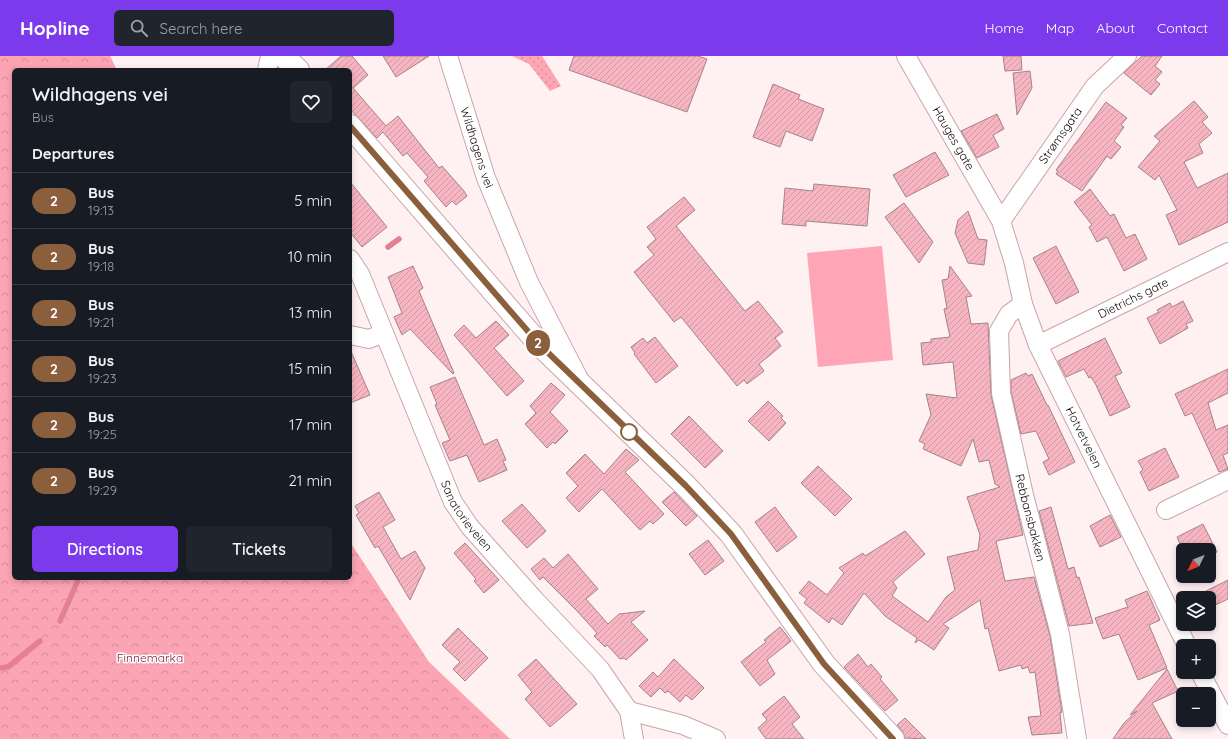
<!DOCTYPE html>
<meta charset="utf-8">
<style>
body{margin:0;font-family:Quicksand,sans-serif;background:#20242c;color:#f1f3f6;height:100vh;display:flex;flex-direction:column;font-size:15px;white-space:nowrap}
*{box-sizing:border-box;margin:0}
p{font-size:13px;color:#9ea1a6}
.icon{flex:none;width:22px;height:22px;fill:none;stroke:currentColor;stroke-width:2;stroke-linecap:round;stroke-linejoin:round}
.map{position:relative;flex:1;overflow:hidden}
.drawer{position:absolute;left:12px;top:12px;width:340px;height:512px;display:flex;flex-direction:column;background:#171b24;border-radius:6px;box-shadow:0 2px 6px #0003}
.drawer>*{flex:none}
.badge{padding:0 8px;border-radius:13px;font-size:14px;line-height:26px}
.needle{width:26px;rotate:227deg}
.buttons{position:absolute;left:1176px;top:487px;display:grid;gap:8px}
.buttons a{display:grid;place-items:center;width:40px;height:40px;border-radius:6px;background:#171b24;box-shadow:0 2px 6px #0003;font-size:20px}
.map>.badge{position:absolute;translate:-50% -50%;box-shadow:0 0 0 2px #fff}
h2{padding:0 20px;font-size:15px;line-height:36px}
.round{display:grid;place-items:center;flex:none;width:42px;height:42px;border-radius:6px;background:#20242c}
.summary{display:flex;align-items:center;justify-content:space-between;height:68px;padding:0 20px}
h1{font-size:19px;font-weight:600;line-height:30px}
.button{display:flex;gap:8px;margin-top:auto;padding:8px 20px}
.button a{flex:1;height:46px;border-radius:6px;background:#7c3aed;color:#fff;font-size:16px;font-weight:600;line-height:46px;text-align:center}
.button a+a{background:#20242c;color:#f1f3f6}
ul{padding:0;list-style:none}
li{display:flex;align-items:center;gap:12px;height:56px;padding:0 20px;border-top:1px solid #363941}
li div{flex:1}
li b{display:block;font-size:15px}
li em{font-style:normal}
li .badge{min-width:44px;font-weight:700;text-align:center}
header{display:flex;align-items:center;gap:24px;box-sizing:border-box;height:56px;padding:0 20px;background:#7c3aed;color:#fff}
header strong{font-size:19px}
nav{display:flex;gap:22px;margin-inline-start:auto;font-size:14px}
.search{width:280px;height:36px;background:#20242c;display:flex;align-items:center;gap:10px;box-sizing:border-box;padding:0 14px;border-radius:6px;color:#9ea1a6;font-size:15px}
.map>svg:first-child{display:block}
</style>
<header>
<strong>Hopline</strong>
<div class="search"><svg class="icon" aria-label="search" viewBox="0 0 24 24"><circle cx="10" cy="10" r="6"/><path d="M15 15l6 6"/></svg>Search here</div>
<nav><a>Home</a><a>Map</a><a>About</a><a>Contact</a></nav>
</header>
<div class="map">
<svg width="1228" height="683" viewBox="0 0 1228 683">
<defs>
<pattern id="grass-dots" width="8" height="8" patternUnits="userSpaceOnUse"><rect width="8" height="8" fill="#ffa6b6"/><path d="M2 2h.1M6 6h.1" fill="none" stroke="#da8e9b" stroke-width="1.8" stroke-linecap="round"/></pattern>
<pattern id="forest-crowns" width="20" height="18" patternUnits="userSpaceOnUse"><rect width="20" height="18" fill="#faa4b4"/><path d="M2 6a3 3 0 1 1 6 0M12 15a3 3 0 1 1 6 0" fill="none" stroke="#d68c9a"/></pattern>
<pattern id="building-hatch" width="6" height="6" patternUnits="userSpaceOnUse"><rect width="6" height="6" fill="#f6b5c0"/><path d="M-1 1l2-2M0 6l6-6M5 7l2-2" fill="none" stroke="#d29aa4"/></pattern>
</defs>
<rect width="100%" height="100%" fill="#fff0f2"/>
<path fill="url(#grass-dots)" d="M 512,0 L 542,0 L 561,30 L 550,35 L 529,8 Z"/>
<path fill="url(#forest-crowns)" d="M 0,0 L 110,0 L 117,14 L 14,14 L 14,522 L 350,522 L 350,486 L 429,606 L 510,683 L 0,683 Z"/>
<path fill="#ffa6b6" d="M 882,190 L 893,304 L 818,311 L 807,197 Z"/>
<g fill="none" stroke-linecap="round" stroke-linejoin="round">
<path stroke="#e57f94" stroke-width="5.5" d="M 388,191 L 399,183
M 60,565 L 79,522
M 0,612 L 8,611 L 40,585"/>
</g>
<path fill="url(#building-hatch)" stroke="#a58388" d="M 341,0 L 352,0 L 368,19 L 353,32 L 386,70 L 398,60 L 439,112 L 442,110 L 464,135 L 467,140 L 456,149 L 452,145 L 446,151 L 424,125 L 428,121 L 407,97 L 403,100 L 383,76 L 377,82 L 350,53 L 350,14 L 325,14 Z
M 383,0 L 429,0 L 396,21 Z
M 574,0 L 698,0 L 707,3 L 687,56 L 569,14 Z
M 1003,0 L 1021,0 L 1022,14 L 1005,15 Z
M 1142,0 L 1162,0 L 1155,10 L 1162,16 L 1155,24 L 1160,28 L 1151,39 L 1124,17 Z
M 1030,15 L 1032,32 L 1017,59 L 1013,17 Z
M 773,28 L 800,39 L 798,43 L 824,53 L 812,85 L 786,75 L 780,91 L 753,81 Z
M 1194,45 L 1208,61 L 1202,66 L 1212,77 L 1199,88 L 1203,97 L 1184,106 L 1197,132 L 1228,117 L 1228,166 L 1179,189 L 1166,159 L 1177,154 L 1159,119 L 1155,124 L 1138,111 L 1160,85 L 1154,80 Z
M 1106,46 L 1127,62 L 1121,69 L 1124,71 L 1114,85 L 1121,91 L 1111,103 L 1107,100 L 1082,135 L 1056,118 L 1058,115 L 1056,114 Z
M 997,58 L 1004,73 L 993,79 L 999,91 L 977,102 L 961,75 Z
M 935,96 L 949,119 L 906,141 L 893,119 Z
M 350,126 L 387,171 L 362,191 L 350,176 Z
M 814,128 L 870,133 L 867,170 L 806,165 L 806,170 L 782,168 L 785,132 L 813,135 Z
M 1090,133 L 1110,160 L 1114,158 L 1126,182 L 1135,178 L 1147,203 L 1124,215 L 1107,181 L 1097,186 L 1089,171 L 1092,169 L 1074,146 Z
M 684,141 L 695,154 L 676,170 L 745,255 L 758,245 L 783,276 L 775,282 L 781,290 L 759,308 L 764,315 L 747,328 L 744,324 L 737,330 L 681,261 L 674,266 L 634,216 L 654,199 L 647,191 L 656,183 L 647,171 Z
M 904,147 L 933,186 L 919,207 L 885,161 Z
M 968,155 L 978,183 L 987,184 L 984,209 L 968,207 L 955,177 L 958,164 Z
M 1056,190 L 1079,236 L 1056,248 L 1033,202 Z
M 413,210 L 423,232 L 419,235 L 454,317 L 453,318 L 410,273 L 402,279 L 394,261 L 402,257 L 388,221 Z
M 950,210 L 972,240 L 966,241 L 971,268 L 988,267 L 991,339 L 1023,479 L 996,485 L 1005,525 L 1034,521 L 1050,580 L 1062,656 L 1060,657 L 1062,677 L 1032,679 L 1028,661 L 1041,660 L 1035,616 L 1030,617 L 1028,611 L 1022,613 L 1021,609 L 999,615 L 988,572 L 985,573 L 980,544 L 943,568 L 949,572 L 934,594 L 919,584 L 915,587 L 917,582 L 885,560 L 864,537 L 842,569 L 832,562 L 829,567 L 804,547 L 807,543 L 799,537 L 809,525 L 827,539 L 844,517 L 839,512 L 863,497 L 865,500 L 905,475 L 925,498 L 893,526 L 897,532 L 892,540 L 928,566 L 946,541 L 955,534 L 947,501 L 978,494 L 980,479 L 967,441 L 1000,431 L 995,428 L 989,404 L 979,406 L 973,383 L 961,410 L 923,393 L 925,388 L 919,385 L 931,359 L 926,338 L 957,342 L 953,306 L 923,309 L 921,287 L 931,286 L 931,283 L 950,281 L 944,253 L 947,252 L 942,224 L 948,223 Z
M 1183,245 L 1193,265 L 1186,268 L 1188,272 L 1160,288 L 1147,262 L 1159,256 L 1157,254 L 1170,247 L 1172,251 Z
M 496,265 L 509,279 L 494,292 L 524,325 L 507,340 L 454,279 L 464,269 L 476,282 Z
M 655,281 L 678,310 L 656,327 L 634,298 L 635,297 L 631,291 L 643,282 L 647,287 Z
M 1105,282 L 1122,317 L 1115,320 L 1130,351 L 1110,360 L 1096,329 L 1091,321 L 1089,322 L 1084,313 L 1066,321 L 1058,305 Z
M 350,293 L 370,339 L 350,347 Z
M 1228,313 L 1228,337 L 1208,347 L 1216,374 L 1228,369 L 1228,397 L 1223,399 L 1228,413 L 1219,416 L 1192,357 L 1185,360 L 1175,338 Z
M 1026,317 L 1028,320 L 1032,318 L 1047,349 L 1048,349 L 1075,406 L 1049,419 L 1043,406 L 1049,403 L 1036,375 L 1021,378 L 1011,336 L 1011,324 Z
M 455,321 L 484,389 L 497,383 L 506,404 L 503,405 L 507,414 L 479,426 L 467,399 L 450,405 L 442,387 L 450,384 L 435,349 L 437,348 L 430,331 Z
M 551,327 L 565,339 L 550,356 L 568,375 L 555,388 L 553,386 L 547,392 L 525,368 L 536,357 L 530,350 Z
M 768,345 L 783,360 L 781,362 L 786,367 L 769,385 L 748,365 Z
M 689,360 L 723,395 L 705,412 L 671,378 Z
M 1165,392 L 1179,421 L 1149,435 L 1140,416 L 1143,414 L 1138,405 Z
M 626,393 L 639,404 L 625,416 L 664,458 L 653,468 L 650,465 L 640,474 L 602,433 L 579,456 L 566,442 L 578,430 L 566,417 L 585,398 L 604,418 Z
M 818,410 L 852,443 L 835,460 L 801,427 Z
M 379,436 L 395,464 L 383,471 L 401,503 L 415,495 L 425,512 L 410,544 L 378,490 L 375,492 L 356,459 L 359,457 L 355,450 Z
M 674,436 L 697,460 L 686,470 L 662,446 Z
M 522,448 L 546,475 L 527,492 L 502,465 Z
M 775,451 L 797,481 L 777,496 L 755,466 Z
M 1051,451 L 1068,513 L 1074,511 L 1077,522 L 1079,521 L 1093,567 L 1069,570 L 1039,455 Z
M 1110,459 L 1121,481 L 1100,491 L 1090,470 Z
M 1203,468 L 1217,496 L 1209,500 L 1209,494 L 1183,494 L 1183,502 L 1177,490 L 1180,488 L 1177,481 Z
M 708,484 L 724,505 L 705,519 L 689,498 Z
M 465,487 L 499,524 L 484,537 L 474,525 L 476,523 L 454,497 Z
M 568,498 L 598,533 L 586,543 L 608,568 L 619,558 L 645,555 L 631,566 L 648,584 L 626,604 L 624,602 L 620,603 L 607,589 L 605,591 L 594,580 L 597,577 L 577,555 L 543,521 L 540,524 L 531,513 L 544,502 L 553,512 Z
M 1228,524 L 1228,543 L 1209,552 L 1209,542 L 1202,542 L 1200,538 Z
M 1147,535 L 1160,564 L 1149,569 L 1167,612 L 1138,624 L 1119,578 L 1103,583 L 1095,562 L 1128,551 L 1125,544 Z
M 780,571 L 791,585 L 767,604 L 775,618 L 760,630 L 741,606 L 766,586 L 764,584 Z
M 458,572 L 488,602 L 465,625 L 453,613 L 460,606 L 442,589 Z
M 858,598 L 868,611 L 871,608 L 882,621 L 880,623 L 898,644 L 885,655 L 844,611 Z
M 536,603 L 577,648 L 550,671 L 525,643 L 532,636 L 518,619 Z
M 674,603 L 704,632 L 692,644 L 686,639 L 680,646 L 668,635 L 665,637 L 660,632 L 651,641 L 639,630 L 653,616 L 658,621 Z
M 1167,613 L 1178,635 L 1152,647 L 1172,683 L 1113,683 L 1124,667 L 1137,655 L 1130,659 Z
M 784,640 L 800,661 L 792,668 L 804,683 L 766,683 L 758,672 L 767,664 L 762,658 Z
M 905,662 L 926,683 L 905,682 L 902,675 L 897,669 Z"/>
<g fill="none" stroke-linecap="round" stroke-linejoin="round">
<defs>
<g id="street">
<path id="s1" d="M 448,0 L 486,122 L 529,226 L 578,321"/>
<path id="s2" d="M 906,0 L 1001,165 L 1014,207 L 1023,248 L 1038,289 L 1187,590"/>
<path d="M 267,14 L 270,0"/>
<path id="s3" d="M 1001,165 L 1095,30 L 1127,0"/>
<path id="s4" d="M 350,203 L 360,218 L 453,446 L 470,471 L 534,543 L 600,613 L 629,655 L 634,683"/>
<path id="s5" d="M 1023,248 L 1009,258 L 999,275 L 1001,337 L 1024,439 L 1060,578 L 1077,683"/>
<path d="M 350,279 L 369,283 L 384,277"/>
<path id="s6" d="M 1038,289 L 1228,196"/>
<path d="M 1166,454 L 1228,424"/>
<path d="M 1200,616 L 1228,669"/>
<path d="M 629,655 L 683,669 L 716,683"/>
</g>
<path id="secondary" d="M 283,0 L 298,14
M 350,70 L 539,288 L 686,430 L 731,478 L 824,608 L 893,683"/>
</defs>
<use href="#street" stroke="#c8a5aa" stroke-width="20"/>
<use href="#secondary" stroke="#c8a5aa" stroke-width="24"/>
<use href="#street" stroke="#fff" stroke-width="18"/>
<use href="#secondary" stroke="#fff" stroke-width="22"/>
</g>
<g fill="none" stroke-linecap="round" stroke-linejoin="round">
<defs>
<path id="line" d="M 350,70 L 539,288 L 686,430 L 731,478 L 824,608 L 893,683"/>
</defs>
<use href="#line" stroke="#fff" stroke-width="9"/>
<use href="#line" stroke="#8b5e3c" stroke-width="6"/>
</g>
<circle fill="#fff" stroke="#8b5e3c" stroke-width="2" cx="629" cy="376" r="8"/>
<g text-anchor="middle" stroke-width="3" stroke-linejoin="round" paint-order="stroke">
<g font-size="12" fill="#160a0d" stroke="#fff">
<text dy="4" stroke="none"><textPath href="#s3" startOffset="104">Strømsgata</textPath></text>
<text dy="4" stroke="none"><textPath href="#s2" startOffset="95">Hauges gate</textPath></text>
<text dy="4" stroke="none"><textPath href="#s1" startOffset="96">Wildhagens vei</textPath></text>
<text dy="4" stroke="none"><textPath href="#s6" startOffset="106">Dietrichs gate</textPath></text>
<text dy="4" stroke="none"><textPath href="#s2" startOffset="423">Hotvetveien</textPath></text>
<text dy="4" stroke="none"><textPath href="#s4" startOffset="283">Sanatorieveien</textPath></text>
<text dy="4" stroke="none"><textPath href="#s5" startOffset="227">Rebbansbakken</textPath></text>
</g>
<g font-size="12" fill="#771c37" stroke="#fff">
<text x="150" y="606">Finnemarka</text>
</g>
</g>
</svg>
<div class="buttons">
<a><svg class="needle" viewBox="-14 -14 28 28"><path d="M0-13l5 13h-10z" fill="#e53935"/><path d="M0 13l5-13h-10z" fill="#9ea1a6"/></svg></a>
<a><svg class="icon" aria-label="layers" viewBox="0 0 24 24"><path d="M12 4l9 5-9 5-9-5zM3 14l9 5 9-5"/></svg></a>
<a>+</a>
<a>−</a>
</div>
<b class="badge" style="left:538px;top:287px;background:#8b5e3c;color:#fff">2</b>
<section class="drawer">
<div class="summary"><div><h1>Wildhagens vei</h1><p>Bus</p></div><a class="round"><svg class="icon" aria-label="heart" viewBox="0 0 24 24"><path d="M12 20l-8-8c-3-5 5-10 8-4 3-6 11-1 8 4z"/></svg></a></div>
<h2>Departures</h2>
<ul>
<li><span class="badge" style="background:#8b5e3c;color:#fff">2</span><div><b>Bus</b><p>19:13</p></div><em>5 min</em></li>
<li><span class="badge" style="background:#8b5e3c;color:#fff">2</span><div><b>Bus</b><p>19:18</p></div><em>10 min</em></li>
<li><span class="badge" style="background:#8b5e3c;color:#fff">2</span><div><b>Bus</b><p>19:21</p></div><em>13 min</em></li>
<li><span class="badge" style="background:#8b5e3c;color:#fff">2</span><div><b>Bus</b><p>19:23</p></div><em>15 min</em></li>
<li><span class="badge" style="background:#8b5e3c;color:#fff">2</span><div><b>Bus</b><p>19:25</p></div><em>17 min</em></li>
<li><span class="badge" style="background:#8b5e3c;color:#fff">2</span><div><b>Bus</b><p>19:29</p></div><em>21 min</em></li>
</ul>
<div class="button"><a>Directions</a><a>Tickets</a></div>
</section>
</div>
